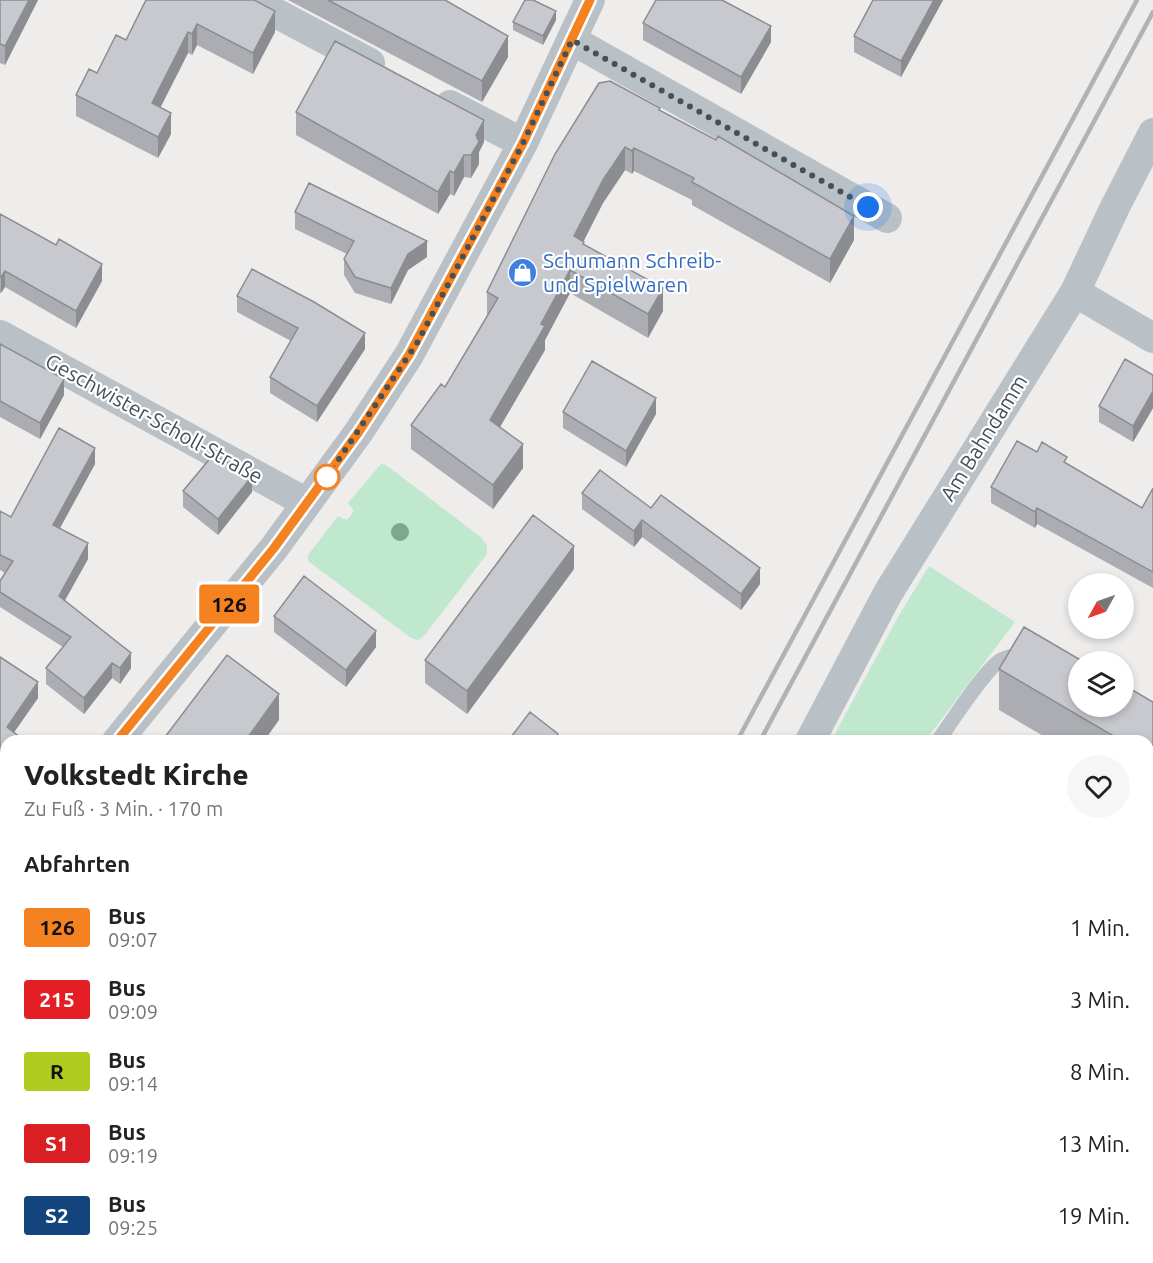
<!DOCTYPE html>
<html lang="de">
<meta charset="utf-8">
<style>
body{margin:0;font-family:Ubuntu,sans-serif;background:#f6f6f6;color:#222;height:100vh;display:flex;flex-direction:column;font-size:22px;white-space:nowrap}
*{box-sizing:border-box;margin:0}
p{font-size:20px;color:#767676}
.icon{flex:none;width:33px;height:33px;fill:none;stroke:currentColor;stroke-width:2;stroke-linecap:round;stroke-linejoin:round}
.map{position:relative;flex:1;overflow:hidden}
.details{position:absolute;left:0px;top:735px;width:1154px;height:528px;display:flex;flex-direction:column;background:#fff;border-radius:18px 18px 0 0;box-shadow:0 3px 9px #0003}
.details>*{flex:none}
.badge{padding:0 12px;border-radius:4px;font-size:21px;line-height:39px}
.needle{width:39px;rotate:230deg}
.tools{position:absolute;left:1068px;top:573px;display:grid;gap:12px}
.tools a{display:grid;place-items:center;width:66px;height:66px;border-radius:50%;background:#fff;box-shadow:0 3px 9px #0003;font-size:30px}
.you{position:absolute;width:30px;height:30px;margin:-15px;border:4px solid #fff;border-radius:50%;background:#1a73e8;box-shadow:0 0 0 9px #1a73e833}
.map>.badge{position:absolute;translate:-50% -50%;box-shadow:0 0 0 3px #fff}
h2{padding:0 24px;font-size:22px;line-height:54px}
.round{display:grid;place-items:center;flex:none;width:63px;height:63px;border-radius:32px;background:#f6f6f6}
.overview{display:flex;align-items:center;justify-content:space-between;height:102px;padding:0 24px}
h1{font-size:28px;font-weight:800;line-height:45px}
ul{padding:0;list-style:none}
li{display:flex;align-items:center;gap:18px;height:72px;padding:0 24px}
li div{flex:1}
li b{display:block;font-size:22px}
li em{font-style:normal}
li .badge{min-width:66px;font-weight:700;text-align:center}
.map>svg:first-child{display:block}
</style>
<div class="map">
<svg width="1153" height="1263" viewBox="0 0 1153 1263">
<rect width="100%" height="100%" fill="#efecec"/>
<path fill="#bfe8cf" d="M 381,464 L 386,465 L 482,538 L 487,546 L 487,554 L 424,636 L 418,640 L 411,638 L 308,561 L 308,555 L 338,516 L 347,520 L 354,511 L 348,503 Z
M 929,566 L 1015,622 L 925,741 L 831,741 L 898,617 Z"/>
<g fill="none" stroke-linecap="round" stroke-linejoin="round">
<path stroke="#b9c1c7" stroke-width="15" d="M 938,741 C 950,724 986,668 1001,660 C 1007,657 1016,655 1023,656
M 1148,1204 L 1153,1207
M 660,1257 L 667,1263"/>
<path stroke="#b9c1c7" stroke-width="30" d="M 251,0 L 370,63
M 572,40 L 887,218
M 450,105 L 523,143
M 1075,292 L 1153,338
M 0,335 L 307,503
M 117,741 L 274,548 L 358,433 L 409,355 L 523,143 L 590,0
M 810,741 L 888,593 L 1075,292 L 1115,207 L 1153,133
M 0,886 L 6,878
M 1148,1240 L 1153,1235
M 926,1257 L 948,1263
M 535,1263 L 538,1257
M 1116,1263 L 1127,1257"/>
<path stroke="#afb2b6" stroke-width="4.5" d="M 737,741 L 1137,0
M 760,741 L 1153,12
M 456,1263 L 459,1257
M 479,1263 L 482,1257"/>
</g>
<circle fill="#7ea792" cx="400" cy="532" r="9"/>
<path fill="#abadb2" d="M 0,0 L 38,0 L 5,65 L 0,63 Z
M 146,0 L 275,32 L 253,74 L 197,45 L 192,55 L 188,53 L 160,108 L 171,134 L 158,158 L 76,116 L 76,95 L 126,40 Z
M 288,0 L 445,0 L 508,57 L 482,102 Z
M 943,0 L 901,77 L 854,52 L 854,36 Z
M 556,20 L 543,45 L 513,30 L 513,22 Z
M 643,23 L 771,42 L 741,94 L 643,40 Z
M 660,111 L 716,140 L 854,240 L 830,283 L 692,205 L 692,200 L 634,171 L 632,174 L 625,170 L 603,203 L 583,242 L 584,245 L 663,311 L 648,338 L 570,293 L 545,340 L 545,350 L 500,427 L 523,468 L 493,509 L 411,449 L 411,425 L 445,387 L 487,316 L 487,292 L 555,154 Z
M 296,112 L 484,142 L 479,152 L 479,164 L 471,178 L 464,177 L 454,196 L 450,194 L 438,214 L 296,135 Z
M 295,212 L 427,257 L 408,270 L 391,304 L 355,293 L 344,275 L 344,259 L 347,254 L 295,229 Z
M 0,214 L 102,281 L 76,328 L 5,287 L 1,293 L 0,293 Z
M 237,296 L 365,349 L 317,422 L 270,393 L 270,377 L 291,341 L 237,312 Z
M 0,344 L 64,395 L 40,439 L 0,417 Z
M 1153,375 L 1153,408 L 1133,442 L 1099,422 L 1099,406 Z
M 563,412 L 656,414 L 626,467 L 563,428 Z
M 1037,452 L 1067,464 L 1142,508 L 1153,488 L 1153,588 L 1037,524 L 1035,528 L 991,503 L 991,487 Z
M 95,464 L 59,529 L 88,559 L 65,600 L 131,668 L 120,684 L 112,678 L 84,714 L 46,684 L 46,668 L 63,647 L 0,607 L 0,581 L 5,573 L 0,570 L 0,511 L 11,517 Z
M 183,491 L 252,492 L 218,535 L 183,507 Z
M 582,493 L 651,508 L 760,584 L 741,610 L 642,537 L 634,547 L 582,509 Z
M 574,569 L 467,714 L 425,683 L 425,660 Z
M 274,616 L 376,647 L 346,687 L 274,632 Z
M 0,657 L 38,698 L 14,732 L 6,741 L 6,815 L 4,818 L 0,816 Z
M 999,669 L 1153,702 L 1153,800 L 1148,796 L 1148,741 L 1052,741 L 999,710 Z
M 1148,937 L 1153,941 L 1153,1038 L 1148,1035 Z"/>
<path fill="#8b8d91" d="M 29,0 L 38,0 L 5,65 L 5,46 Z
M 934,0 L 943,0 L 901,77 L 901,61 Z
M 275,11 L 275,32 L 253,74 L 253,53 Z
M 556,11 L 556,20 L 543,45 L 543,36 Z
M 197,24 L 197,45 L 192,55 L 192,34 Z
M 771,26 L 771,42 L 741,94 L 741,77 Z
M 188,32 L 188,53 L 152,124 L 152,103 Z
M 508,36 L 508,57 L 482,102 L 482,81 Z
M 171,113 L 171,134 L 158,158 L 158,137 Z
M 484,120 L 484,142 L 479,152 L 479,164 L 471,178 L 471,155 L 476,135 Z
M 625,147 L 625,170 L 603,203 L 574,260 L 574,236 L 603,180 Z
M 634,148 L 634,171 L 632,174 L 632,151 Z
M 464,155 L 464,177 L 454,196 L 454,173 Z
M 450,171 L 450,194 L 438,214 L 438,192 Z
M 854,216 L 854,240 L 830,283 L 830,259 Z
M 427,241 L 427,257 L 408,270 L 391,304 L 391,288 L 408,254 Z
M 102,264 L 102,281 L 76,328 L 76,311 Z
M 570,270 L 570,293 L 545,340 L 545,350 L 490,444 L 490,420 Z
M 5,271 L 5,287 L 1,293 L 1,277 Z
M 663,288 L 663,311 L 648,338 L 648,314 Z
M 365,333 L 365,349 L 317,422 L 317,406 Z
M 64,379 L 64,395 L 40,439 L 40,423 Z
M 1153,391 L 1153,408 L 1133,442 L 1133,426 Z
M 656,398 L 656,414 L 626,467 L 626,451 Z
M 523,444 L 523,468 L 493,509 L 493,485 Z
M 95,448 L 95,464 L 53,541 L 53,525 Z
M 252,476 L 252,492 L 218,535 L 218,519 Z
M 1037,508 L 1037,524 L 1035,528 L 1035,512 Z
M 642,520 L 642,537 L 634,547 L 634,531 Z
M 88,543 L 88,559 L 59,611 L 59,596 Z
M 574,546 L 574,569 L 467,714 L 467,691 Z
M 760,568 L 760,584 L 741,610 L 741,594 Z
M 376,631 L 376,647 L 346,687 L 346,670 Z
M 131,653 L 131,668 L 120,684 L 120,668 Z
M 112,663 L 112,678 L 84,714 L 84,698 Z
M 38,682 L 38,698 L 8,741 L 7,727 Z
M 279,694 L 279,720 L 264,741 L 248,741 L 248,737 Z
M 6,800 L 6,815 L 4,818 L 4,802 Z
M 6,1058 L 6,1085 L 0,1095 L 0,1069 Z"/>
<path fill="#c7c9cf" stroke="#8b8d91" stroke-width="1.5" d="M 0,0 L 29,0 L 5,46 L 0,44 Z
M 146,0 L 254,0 L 275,11 L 253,53 L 197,24 L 192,34 L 188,32 L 152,103 L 171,113 L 158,137 L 76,95 L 89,69 L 97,73 L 116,35 L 126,40 Z
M 328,0 L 445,0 L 508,36 L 482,81 Z
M 525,0 L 533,0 L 556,11 L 543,36 L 513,22 Z
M 656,0 L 722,0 L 771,26 L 741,77 L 643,23 Z
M 873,0 L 934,0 L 901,61 L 854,36 Z
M 335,41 L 484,120 L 476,135 L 479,142 L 471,155 L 464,155 L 454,173 L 450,171 L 438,192 L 296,112 Z
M 610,81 L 660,108 L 659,110 L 716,140 L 718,136 L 854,216 L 830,259 L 692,182 L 694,178 L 634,148 L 632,151 L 625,147 L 603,180 L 574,236 L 584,242 L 583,244 L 663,288 L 648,314 L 570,270 L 541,324 L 545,326 L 490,420 L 523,444 L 493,485 L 411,425 L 441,384 L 445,387 L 498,298 L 487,292 L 555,154 L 599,83 Z
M 309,183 L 427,241 L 408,254 L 391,288 L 355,277 L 344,259 L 354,241 L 295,212 Z
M 0,214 L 56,245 L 59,239 L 102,264 L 76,311 L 5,271 L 1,277 L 0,277 Z
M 252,269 L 314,302 L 365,333 L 317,406 L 270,377 L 298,328 L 237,296 Z
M 0,344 L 64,379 L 40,423 L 0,401 Z
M 1125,359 L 1153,375 L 1153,391 L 1133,426 L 1099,406 Z
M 592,361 L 656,398 L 626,451 L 563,412 Z
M 59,428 L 95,448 L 53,525 L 88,543 L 59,596 L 131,653 L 120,668 L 112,663 L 84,698 L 46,668 L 71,637 L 0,592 L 0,581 L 13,561 L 0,555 L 0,511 L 11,517 Z
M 1017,441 L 1037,452 L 1042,442 L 1067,457 L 1064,462 L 1142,508 L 1153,488 L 1153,572 L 1037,508 L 1035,512 L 991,487 Z
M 213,455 L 252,476 L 218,519 L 183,491 Z
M 600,470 L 651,508 L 661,495 L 760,568 L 741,594 L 642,520 L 634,531 L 582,493 Z
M 533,515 L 574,546 L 467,691 L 425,660 Z
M 304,576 L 376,631 L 346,670 L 274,616 Z
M 1024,627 L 1084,662 L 1078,662 L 1078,706 L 1124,706 L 1124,685 L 1153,702 L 1153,759 L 1148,756 L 1148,741 L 1122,741 L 999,669 Z
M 227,655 L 279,694 L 248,737 L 254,741 L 162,741 Z
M 0,657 L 38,682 L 7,727 L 21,738 L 22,741 L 6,741 L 6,800 L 4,802 L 0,800 Z
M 530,712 L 558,734 L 555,738 L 559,741 L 508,741 Z
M 1148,937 L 1153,941 L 1153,998 L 1148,994 Z
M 6,943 L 6,1058 L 0,1069 L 0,953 Z
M 576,1257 L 619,1257 L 627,1261 L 626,1263 L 573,1263 Z
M 742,1257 L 820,1257 L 828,1263 L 738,1263 Z"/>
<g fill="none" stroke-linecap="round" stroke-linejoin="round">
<defs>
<path id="line" d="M 117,741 L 274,548 L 358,433 L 409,355 L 523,143 L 590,0"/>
</defs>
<use href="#line" stroke="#fff" stroke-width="14"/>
<use href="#line" stroke="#f58220" stroke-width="9"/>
<path stroke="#474f57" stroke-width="6" stroke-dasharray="0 10.8" d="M 327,477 L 417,343 L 523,143 L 572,40 L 868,207"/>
</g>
<defs>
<symbol id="shop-disc" viewBox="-11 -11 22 22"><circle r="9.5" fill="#3f7fe0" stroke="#fff"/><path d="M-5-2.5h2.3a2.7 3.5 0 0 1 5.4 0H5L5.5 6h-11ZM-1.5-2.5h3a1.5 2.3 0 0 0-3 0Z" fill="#fff"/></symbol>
</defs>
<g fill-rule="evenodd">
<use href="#shop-disc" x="506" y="256" width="33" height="33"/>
</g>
<circle fill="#fff" stroke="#f58220" stroke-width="3" cx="327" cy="477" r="12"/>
<g text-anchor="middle" stroke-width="4.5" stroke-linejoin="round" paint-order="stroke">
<g font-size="21" fill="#366cbe" stroke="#fff" text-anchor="start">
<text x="543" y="268">Schumann Schreib-<tspan x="543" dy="24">und Spielwaren</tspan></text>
</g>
<g font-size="21" fill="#474f57" stroke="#fff">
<text transform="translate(154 419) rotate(29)" y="7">Geschwister-Scholl-Straße</text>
<text transform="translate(984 438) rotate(-58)" y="7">Am Bahndamm</text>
</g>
</g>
</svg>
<div class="tools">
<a><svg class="needle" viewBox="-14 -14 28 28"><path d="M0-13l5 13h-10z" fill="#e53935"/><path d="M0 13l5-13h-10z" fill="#767676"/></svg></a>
<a><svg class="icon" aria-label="layers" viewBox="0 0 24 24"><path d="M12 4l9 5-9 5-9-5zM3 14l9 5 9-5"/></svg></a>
</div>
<div class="you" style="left:868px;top:207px"></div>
<b class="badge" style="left:229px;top:604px;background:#f58220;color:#111">126</b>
<section class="details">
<div class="overview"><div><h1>Volkstedt Kirche</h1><p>Zu Fuß · 3 Min. · 170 m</p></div><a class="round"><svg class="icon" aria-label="heart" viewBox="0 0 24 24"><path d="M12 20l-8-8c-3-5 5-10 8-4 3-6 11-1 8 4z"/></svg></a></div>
<h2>Abfahrten</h2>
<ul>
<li><span class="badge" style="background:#f58220;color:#111">126</span><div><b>Bus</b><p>09:07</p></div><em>1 Min.</em></li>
<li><span class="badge" style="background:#e31e24;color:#fff">215</span><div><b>Bus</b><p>09:09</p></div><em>3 Min.</em></li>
<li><span class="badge" style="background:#b0cb1f;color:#111">R</span><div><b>Bus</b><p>09:14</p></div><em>8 Min.</em></li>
<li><span class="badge" style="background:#da1f24;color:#fff">S1</span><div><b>Bus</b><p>09:19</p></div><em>13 Min.</em></li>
<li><span class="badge" style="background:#13447e;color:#fff">S2</span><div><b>Bus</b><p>09:25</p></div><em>19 Min.</em></li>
</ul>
</section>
</div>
